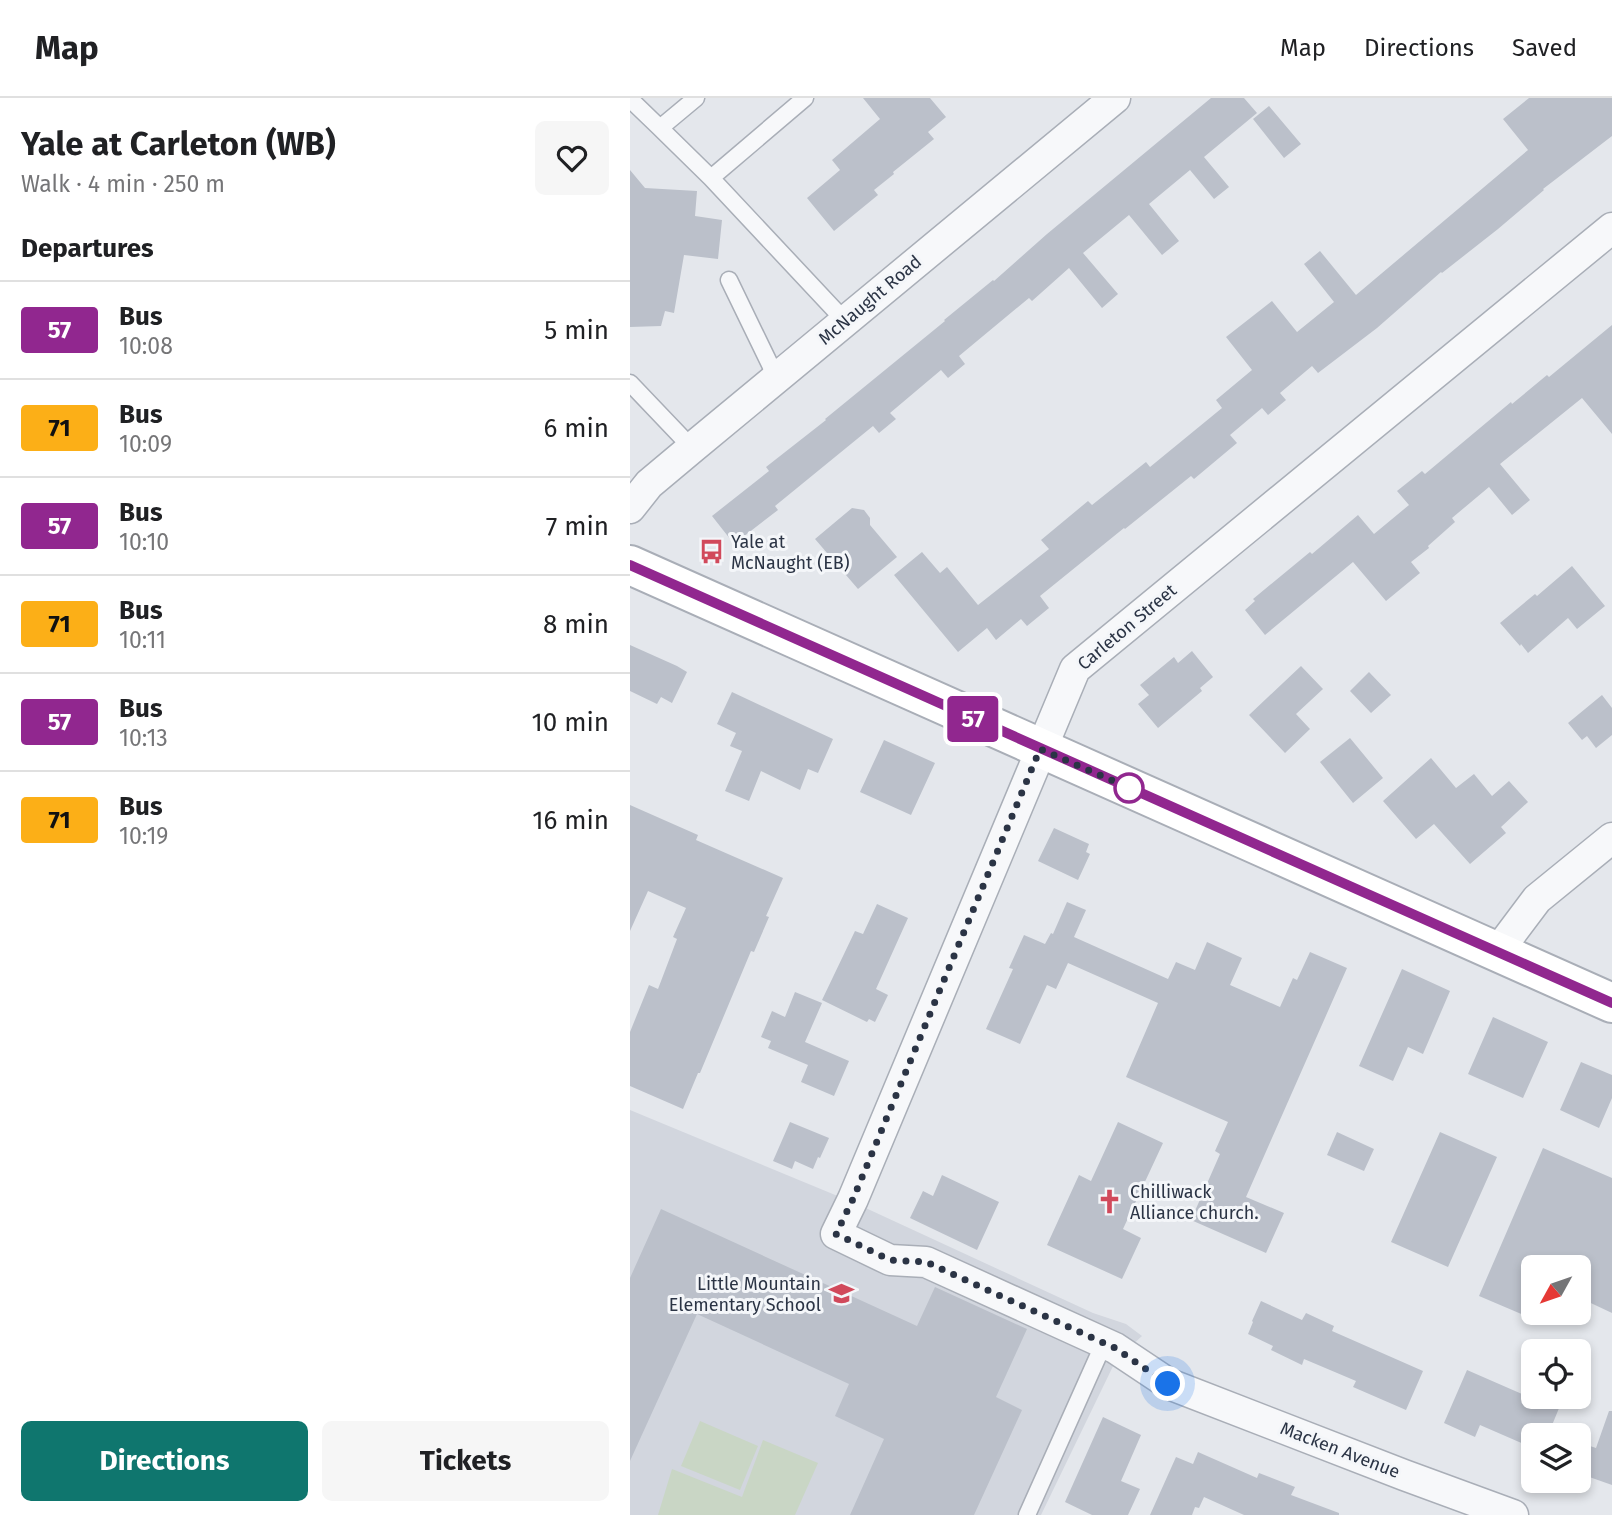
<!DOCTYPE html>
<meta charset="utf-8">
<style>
body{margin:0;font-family:"Fira Sans",sans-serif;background:#f6f6f6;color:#202124;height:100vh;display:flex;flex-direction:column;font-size:26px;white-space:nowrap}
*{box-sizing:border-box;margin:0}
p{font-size:23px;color:#757577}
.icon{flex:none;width:38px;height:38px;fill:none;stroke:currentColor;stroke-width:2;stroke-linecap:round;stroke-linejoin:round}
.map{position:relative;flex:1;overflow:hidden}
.side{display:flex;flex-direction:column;background:#fff;width:630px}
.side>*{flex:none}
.badge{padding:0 14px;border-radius:5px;font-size:24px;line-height:46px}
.needle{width:46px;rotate:230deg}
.controls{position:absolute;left:891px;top:1157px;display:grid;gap:14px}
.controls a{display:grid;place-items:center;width:70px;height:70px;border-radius:10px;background:#fff;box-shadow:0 4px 10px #0003;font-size:35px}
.you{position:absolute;width:35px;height:35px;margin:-18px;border:5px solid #fff;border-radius:50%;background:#1a73e8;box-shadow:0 0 0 10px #1a73e833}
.map>.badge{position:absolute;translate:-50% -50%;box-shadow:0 0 0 4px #fff}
h2{padding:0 21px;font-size:26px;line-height:63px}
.round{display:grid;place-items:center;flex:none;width:74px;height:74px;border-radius:10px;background:#f6f6f6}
.head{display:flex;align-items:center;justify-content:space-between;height:119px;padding:0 21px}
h1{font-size:33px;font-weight:700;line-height:52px}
.button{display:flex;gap:14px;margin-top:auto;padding:14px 21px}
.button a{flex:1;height:80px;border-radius:10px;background:#0f766e;color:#fff;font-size:28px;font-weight:700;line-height:80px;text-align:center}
.button a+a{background:#f6f6f6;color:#202124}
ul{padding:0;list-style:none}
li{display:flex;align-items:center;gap:21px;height:98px;padding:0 21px;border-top:2px solid #e0e0e0}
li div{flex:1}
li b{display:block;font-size:26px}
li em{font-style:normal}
li .badge{min-width:77px;font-weight:700;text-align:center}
header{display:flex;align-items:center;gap:42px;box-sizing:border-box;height:98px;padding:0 35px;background:#fff;border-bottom:2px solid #e0e0e0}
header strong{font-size:33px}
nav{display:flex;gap:38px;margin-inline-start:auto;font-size:24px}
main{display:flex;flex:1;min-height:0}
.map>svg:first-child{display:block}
</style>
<header>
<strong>Map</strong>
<nav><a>Map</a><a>Directions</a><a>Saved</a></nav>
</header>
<main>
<section class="side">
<div class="head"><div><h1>Yale at Carleton (WB)</h1><p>Walk · 4 min · 250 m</p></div><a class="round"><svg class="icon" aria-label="heart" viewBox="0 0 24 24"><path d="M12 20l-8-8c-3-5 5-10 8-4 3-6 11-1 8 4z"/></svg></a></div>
<h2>Departures</h2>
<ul>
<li><span class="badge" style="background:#91278f;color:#fff">57</span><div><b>Bus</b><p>10:08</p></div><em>5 min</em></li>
<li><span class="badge" style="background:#fcaf17;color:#111">71</span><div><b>Bus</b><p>10:09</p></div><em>6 min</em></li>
<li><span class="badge" style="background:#91278f;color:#fff">57</span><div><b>Bus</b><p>10:10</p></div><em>7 min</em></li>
<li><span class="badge" style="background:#fcaf17;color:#111">71</span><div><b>Bus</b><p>10:11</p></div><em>8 min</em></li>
<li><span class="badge" style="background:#91278f;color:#fff">57</span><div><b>Bus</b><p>10:13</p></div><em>10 min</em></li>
<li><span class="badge" style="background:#fcaf17;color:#111">71</span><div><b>Bus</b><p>10:19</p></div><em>16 min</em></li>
</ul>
<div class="button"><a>Directions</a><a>Tickets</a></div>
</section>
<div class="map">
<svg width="982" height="1417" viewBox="0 0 982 1417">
<rect width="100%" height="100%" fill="#e4e7ec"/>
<path fill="#d2d6de" d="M 0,1012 L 227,1106 L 463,1215 L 496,1226 L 512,1238 L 486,1262 L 411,1417 L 0,1417 Z"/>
<path fill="#c9d6c5" d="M 70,1323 L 128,1348 L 110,1392 L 51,1368 Z
M 133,1342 L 188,1365 L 165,1417 L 28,1417 L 42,1371 L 112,1399 Z"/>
<path fill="#bbc0ca" d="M 233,0 L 300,0 L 316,19 L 298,34 L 304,41 L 263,74 L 264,76 L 244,92 L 248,97 L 204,133 L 177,100 L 210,72 L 202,62 L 250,21 Z
M 581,0 L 614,0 L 627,15 L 574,59 L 599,89 L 584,101 L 560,72 L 519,106 L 549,143 L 532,157 L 499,117 L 453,155 L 488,196 L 472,210 L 439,170 L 402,203 L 399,200 L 329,258 L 335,266 L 318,280 L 311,272 L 260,315 L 266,321 L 249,335 L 243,328 L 145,408 L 148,412 L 104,446 L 82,418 L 139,373 L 136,369 L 196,322 L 195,321 L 315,223 L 314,222 L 363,182 L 364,183 L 417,136 Z
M 899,0 L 982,0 L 982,38 L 913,91 L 914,92 L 868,131 L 812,175 L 811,174 L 747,230 L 688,275 L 682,268 L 650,295 L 656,302 L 638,317 L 632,310 L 600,337 L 607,345 L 564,381 L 561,378 L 495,431 L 494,430 L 410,498 L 419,510 L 397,528 L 391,521 L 366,542 L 357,530 L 328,554 L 264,477 L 292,454 L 310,475 L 317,469 L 348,507 L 419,451 L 411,442 L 458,403 L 462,407 L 516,364 L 520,369 L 592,310 L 586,302 L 622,272 L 596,239 L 642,203 L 667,234 L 704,204 L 674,166 L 690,153 L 726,197 L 898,52 L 873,21 Z
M 639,8 L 671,46 L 654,60 L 623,21 Z
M 0,72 L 15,90 L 67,93 L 65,118 L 92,122 L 88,161 L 54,157 L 44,215 L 35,213 L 31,228 L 0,229 Z
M 982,227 L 982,336 L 952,300 L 870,366 L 900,402 L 882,417 L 859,389 L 822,420 L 825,424 L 798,448 L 799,450 L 781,464 L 790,475 L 756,503 L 723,464 L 635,537 L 615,512 L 625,503 L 623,501 L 680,454 L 682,456 L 728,417 L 744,436 L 779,407 L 767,393 L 792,373 L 795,376 L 881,304 L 882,306 L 917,277 L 919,279 Z
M 222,410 L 234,412 L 240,420 L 240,427 L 267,459 L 228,491 L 185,441 Z
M 942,468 L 975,508 L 947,531 L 938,520 L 898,555 L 891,546 L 890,548 L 870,525 L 905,496 L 907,498 Z
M 0,547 L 47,568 L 57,574 L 42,605 L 31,599 L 27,606 L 0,593 Z
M 562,553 L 583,579 L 570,590 L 572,593 L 528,630 L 508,606 L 519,597 L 510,587 L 544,559 L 548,565 Z
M 671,568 L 693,591 L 666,616 L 680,631 L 655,655 L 619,617 Z
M 739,574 L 761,597 L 741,615 L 720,593 Z
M 102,594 L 203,641 L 188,675 L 178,671 L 170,692 L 131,673 L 119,703 L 95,693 L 112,653 L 100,648 L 106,635 L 87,626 Z
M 972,597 L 982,610 L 982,637 L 966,650 L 957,638 L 952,642 L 938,625 Z
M 720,640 L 753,680 L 723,705 L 690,664 Z
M 254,642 L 305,665 L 281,717 L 230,694 Z
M 801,660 L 826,690 L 844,676 L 862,698 L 879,683 L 898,704 L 871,729 L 876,735 L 840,766 L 804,726 L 786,741 L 753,703 Z
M 0,707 L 68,737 L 66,742 L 153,780 L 136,818 L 139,819 L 124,854 L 121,853 L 70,975 L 68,975 L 53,1011 L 0,988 L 0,934 L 19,887 L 28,891 L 47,841 L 43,839 L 56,810 L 18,793 L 0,833 Z
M 424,730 L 459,746 L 456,754 L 460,756 L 448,782 L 408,763 Z
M 437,804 L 456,812 L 444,839 L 538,881 L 546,864 L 565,872 L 577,844 L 612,860 L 600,887 L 650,909 L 663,880 L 667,882 L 680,854 L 717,870 L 616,1099 L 654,1115 L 636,1155 L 561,1122 L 590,1056 L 585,1053 L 598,1024 L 496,979 L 528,905 L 438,865 L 426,891 L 417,887 L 390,946 L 356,931 L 383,871 L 379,870 L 394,837 L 415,846 L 421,835 L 423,836 Z
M 247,806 L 278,820 L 246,891 L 258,897 L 245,924 L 239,921 L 237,924 L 192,902 L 225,833 L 233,836 Z
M 772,871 L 820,893 L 793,956 L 778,949 L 763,983 L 729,968 Z
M 165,894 L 192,905 L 175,944 L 219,963 L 204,998 L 171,984 L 178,967 L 138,950 L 141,943 L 131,939 L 142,913 L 155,919 Z
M 863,919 L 918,944 L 893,1000 L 838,976 Z
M 951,964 L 982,977 L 982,1000 L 969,1030 L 930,1012 Z
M 160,1024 L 199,1040 L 190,1060 L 188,1059 L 183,1071 L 165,1063 L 162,1071 L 143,1063 Z
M 488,1024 L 533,1045 L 493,1131 L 511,1140 L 492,1181 L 417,1147 L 449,1077 L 461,1083 Z
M 707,1034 L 744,1051 L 734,1073 L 697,1057 Z
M 810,1034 L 867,1059 L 818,1169 L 761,1144 Z
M 913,1050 L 982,1080 L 982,1215 L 948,1199 L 948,1169 L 903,1169 L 903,1221 L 849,1198 Z
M 312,1077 L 369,1104 L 347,1152 L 280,1120 L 293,1093 L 303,1098 Z
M 31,1111 L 287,1228 L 305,1189 L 397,1231 L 366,1299 L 392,1312 L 344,1417 L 220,1417 L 254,1341 L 205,1318 L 219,1286 L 67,1216 L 0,1363 L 0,1180 Z
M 631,1203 L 672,1222 L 676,1215 L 704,1228 L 702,1233 L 793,1273 L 776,1312 L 723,1289 L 726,1283 L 674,1261 L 672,1267 L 641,1252 L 643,1248 L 618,1236 L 623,1224 L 622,1223 Z
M 837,1272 L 899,1299 L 934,1298 L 918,1337 L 903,1337 L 903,1350 L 850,1327 L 845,1339 L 814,1325 Z
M 979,1313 L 982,1313 L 982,1387 L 948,1375 L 948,1344 L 966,1350 Z
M 473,1319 L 511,1337 L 491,1383 L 510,1391 L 498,1417 L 462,1417 L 435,1404 Z
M 568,1354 L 627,1380 L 629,1375 L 665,1389 L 661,1397 L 709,1415 L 709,1417 L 614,1417 L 574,1399 L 569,1410 L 565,1409 L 562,1417 L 520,1417 L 546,1359 L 563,1366 Z"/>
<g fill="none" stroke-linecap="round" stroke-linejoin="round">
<defs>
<path id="service" d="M 0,1 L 30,30 L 66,0
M 30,30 L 81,80 L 175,0
M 81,80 L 215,223
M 99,182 L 146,279
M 0,285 L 62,350
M 397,1417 L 474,1245"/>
<path id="minor" d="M 0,410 L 19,386 L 62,350 L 485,0
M 868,853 L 907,801 L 982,740
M 883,1417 L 774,1377 L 539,1286 L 485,1250 L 296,1164 L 260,1162 L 206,1136 L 223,1101 L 445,571 L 982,130"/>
<path id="secondary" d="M 0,467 L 982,905"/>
</defs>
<use href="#service" stroke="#a9aeb7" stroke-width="19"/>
<use href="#minor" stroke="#a9aeb7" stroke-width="33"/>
<use href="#secondary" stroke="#a9aeb7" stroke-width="42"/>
<use href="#service" stroke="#f7f8fa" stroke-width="16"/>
<use href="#minor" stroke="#f7f8fa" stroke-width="30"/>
<use href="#secondary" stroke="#fff" stroke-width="38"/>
</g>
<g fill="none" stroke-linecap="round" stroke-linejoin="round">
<defs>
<path id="line" d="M 0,467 L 982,905"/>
</defs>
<use href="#line" stroke="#fff" stroke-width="16"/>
<use href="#line" stroke="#91278f" stroke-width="10"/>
<path stroke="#2b3445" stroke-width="7" stroke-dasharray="0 12.6" d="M 499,690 L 502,691 L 410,651 L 223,1101 L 206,1136 L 260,1162 L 296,1164 L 485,1250 L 538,1286"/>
</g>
<defs>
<symbol id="bus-bare" viewBox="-9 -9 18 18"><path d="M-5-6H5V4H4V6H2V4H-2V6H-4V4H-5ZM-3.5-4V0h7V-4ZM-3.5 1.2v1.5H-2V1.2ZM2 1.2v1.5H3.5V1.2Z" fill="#d1495b" stroke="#f4f6f9" stroke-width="2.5" paint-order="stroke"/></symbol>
<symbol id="church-bare" viewBox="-9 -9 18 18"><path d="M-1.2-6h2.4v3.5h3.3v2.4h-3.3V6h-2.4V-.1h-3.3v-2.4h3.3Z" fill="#d1495b" stroke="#f4f6f9" stroke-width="2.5" paint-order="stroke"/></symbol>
<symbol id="school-bare" viewBox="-9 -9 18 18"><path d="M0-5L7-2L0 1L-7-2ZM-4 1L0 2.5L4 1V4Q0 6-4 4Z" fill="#d1495b" stroke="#f4f6f9" stroke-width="2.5" paint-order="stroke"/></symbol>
</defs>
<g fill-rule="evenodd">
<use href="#bus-bare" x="64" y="436" width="35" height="35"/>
<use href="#church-bare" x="462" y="1086" width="35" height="35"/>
<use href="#school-bare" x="194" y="1178" width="35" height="35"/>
</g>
<circle fill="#fff" stroke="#91278f" stroke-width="3.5" cx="499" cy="690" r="14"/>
<g text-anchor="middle" stroke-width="6" stroke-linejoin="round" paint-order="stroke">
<g font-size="18" fill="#2b3445" stroke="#f4f6f9">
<text transform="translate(240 202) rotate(-40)" y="6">McNaught Road</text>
<text transform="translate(497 529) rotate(-40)" y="6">Carleton Street</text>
<text transform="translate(710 1352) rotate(21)" y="6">Macken Avenue</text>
</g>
<g font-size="18" fill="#2b3445" stroke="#f4f6f9" text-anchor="start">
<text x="101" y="450">Yale at<tspan x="101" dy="21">McNaught (EB)</tspan></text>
<text x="500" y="1100">Chilliwack<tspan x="500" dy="21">Alliance church.</tspan></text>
<text x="191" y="1192" text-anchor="end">Little Mountain<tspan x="191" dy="21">Elementary School</tspan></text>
</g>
</g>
</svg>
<div class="controls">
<a><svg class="needle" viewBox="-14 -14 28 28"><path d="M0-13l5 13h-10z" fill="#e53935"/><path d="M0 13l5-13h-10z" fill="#757577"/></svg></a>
<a><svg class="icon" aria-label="locate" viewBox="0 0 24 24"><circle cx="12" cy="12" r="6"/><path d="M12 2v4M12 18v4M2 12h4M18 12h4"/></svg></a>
<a><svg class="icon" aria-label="layers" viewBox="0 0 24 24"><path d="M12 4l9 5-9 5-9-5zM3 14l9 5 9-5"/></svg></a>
</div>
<div class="you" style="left:538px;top:1286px"></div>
<b class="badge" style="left:343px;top:621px;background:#91278f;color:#fff">57</b>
</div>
</main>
